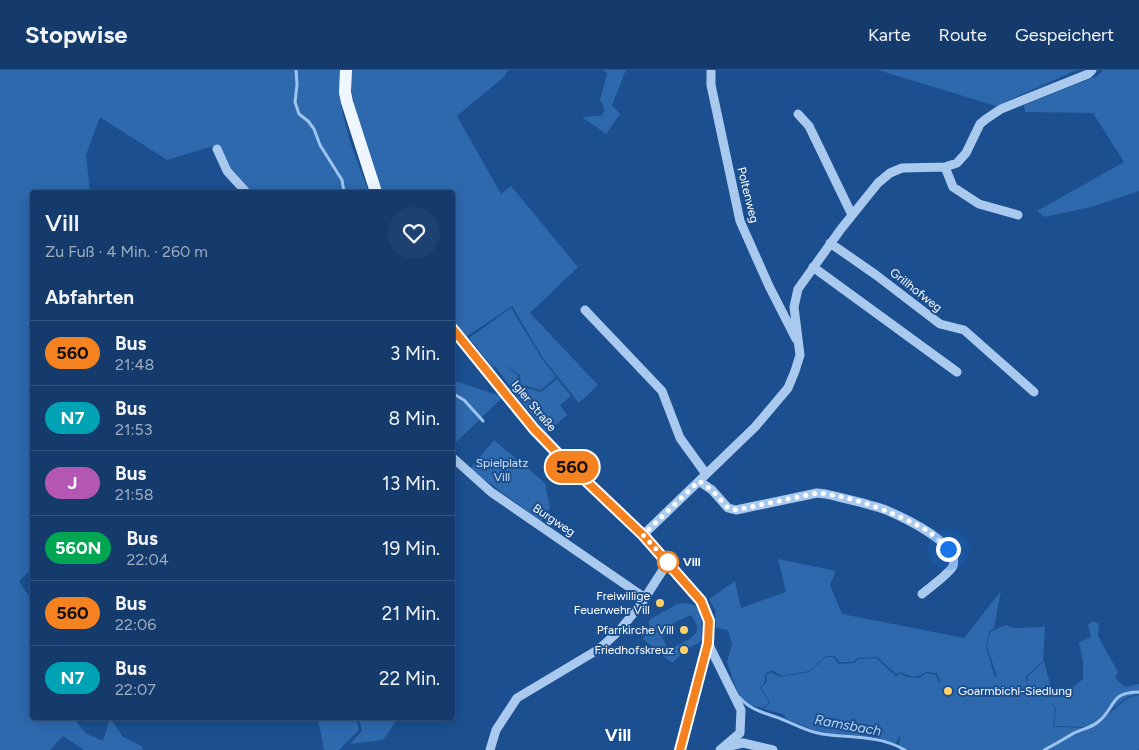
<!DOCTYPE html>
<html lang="de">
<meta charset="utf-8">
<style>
body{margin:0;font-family:Figtree,sans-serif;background:#1d4271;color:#f1f3f6;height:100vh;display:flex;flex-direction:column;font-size:19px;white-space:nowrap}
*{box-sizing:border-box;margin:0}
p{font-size:16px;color:#9dadc1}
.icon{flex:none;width:28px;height:28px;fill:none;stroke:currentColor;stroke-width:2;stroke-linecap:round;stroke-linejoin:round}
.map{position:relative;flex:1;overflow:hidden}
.drawer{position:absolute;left:30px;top:120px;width:425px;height:530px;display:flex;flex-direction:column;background:#143b6b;border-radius:5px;box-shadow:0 2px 12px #0003,0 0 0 1px #33557e}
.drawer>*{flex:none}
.badge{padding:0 10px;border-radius:16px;font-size:18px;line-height:32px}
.you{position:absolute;width:25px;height:25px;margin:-12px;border:4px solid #fff;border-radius:50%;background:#1a73e8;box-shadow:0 0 0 8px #1a73e833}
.map>.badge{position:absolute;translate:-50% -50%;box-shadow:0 0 0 2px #fff}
h2{padding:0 15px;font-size:19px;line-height:45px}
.round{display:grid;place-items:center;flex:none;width:52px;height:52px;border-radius:26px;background:#1d4271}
.summary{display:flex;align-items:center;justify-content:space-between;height:85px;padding:0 15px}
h1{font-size:24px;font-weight:600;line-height:38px}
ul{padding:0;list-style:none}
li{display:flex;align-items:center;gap:15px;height:65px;padding:0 15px;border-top:1px solid #33557e}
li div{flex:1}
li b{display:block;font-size:19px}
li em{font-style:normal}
li .badge{min-width:55px;font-weight:700;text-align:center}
header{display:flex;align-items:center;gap:30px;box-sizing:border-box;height:70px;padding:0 25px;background:#143b6b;border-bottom:1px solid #33557e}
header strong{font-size:24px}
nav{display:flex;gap:28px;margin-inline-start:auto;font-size:18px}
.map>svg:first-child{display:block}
</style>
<header>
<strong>Stopwise</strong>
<nav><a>Karte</a><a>Route</a><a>Gespeichert</a></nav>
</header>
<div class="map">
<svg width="1139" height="680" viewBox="0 0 1139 680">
<rect width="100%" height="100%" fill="#1b4f8f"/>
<path fill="#2e69ad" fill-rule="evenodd" d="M 0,0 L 341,0 C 335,41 355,85 369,122 L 248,122 L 213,76 L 167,90 L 100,47 L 86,85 L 90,122 L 32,122 L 32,499 L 19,511 L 32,531 L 32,648 L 74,648 L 85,663 L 103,671 L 110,648 L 123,667 L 142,676 L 143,680 L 84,680 L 63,666 L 50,680 L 0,680 Z
M 352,0 L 508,0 L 504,7 L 457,46 L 501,124 L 511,116 L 578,197 L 530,243 L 598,315 L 579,333 L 543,288 L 512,236 L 466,267 L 453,248 L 452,122 L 382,122 C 367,84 353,45 350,4 Z
M 604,0 L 626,0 L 612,35 L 620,44 L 606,64 L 582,47 L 601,46 L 605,40 L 600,30 L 607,4 Z
M 878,0 L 1077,0 L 996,36 Z
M 1103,0 L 1139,0 L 1139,121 L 1091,137 L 1044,147 L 1037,141 L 1124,92 L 1093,43 L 1025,42 L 1024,35 L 1097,6 Z
M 511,238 L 542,289 L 556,307 L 541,320 L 519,314 L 520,305 L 498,291 L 518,305 L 518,315 L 541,322 L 557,309 L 571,326 L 560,335 L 567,345 L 547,363 L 518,328 L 495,296 L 494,299 L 469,268 Z
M 452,307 L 455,311 L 503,327 L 453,375 Z
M 494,370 L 545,413 L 550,438 L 541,451 L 470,399 Z
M 778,489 L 836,501 L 830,515 L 842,544 L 964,568 L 1001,521 L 994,558 L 989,561 L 986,578 L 995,607 L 997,606 L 987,577 L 990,562 L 1006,555 L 1012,558 L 1045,557 L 1043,591 L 1026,606 L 1026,614 L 1028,606 L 1044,591 L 1053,625 L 1071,619 L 1083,609 L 1083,591 L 1079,572 L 1091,567 L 1088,555 L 1093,551 L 1099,554 L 1098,566 L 1118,602 L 1115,608 L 1125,617 L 1139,614 L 1139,624 L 1127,627 L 1090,657 L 1054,656 L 1056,638 L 1049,629 L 1055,638 L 1053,657 L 1091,658 L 1128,628 L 1139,625 L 1139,679 L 1137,680 L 899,680 L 900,664 L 896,674 L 870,667 L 818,662 L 787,649 L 783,644 L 764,639 L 770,632 L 761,618 L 767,611 L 766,605 L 771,602 L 780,607 L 809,602 L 826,587 L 834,587 L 838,594 L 854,593 L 858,589 L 876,588 L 896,606 L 900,603 L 907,607 L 920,608 L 926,603 L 936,605 L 939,612 L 943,609 L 940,611 L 937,603 L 926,602 C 917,609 909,607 901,602 L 896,604 L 877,587 L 857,588 L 853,592 L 839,592 L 835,586 L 826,586 L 809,601 L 781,606 L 772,600 L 765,604 L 765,611 L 760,618 L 769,632 L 763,638 L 741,633 L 727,592 L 732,574 L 728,560 L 716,558 L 715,540 L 709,529 L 735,511 L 741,538 L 786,522 Z
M 686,533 L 697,536 L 701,547 L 702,571 L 687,579 L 672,593 L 643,569 L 649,560 L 649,550 L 677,534 ZM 691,545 C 693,548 696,553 697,556 C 700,568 676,576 668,579 L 662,567 L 665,565 L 665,563 L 676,557 L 673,553 Z
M 318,648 L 356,648 L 359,660 L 339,680 L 324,680 Z
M 359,648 L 398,648 L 383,670 L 350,674 L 362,661 Z"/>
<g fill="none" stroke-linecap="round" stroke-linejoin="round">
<path stroke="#9cc4f0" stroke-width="3" d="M 296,0 L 297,15 L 295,32 L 299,44 L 308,51 L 314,59 L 320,75 L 342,110 L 344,122
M 452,323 L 464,330 L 483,351
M 739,627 C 749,639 762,642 776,647 C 791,652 806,662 822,664 C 850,668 879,665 905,680
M 1044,680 C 1054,675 1064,669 1074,663 C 1082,659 1091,658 1098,652 C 1116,638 1109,622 1139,622"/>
<path stroke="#a9c9ee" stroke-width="9" d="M 711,0 L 711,15 L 740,151 L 769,216 L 796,269
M 798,44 L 809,56 L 852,145
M 217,79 L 227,101 L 246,122
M 945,97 L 953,117 L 979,134 L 1018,145
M 830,173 L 876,205 L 940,254 L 964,260 L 1034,322
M 813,197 L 957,302
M 585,240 L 662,321 L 680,368 L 706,404
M 452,387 L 491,422 L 645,528
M 699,411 L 712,420 L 728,438 L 736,440 L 817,423 L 826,424 C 846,429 867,433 886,440 C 902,447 960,473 953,496 C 950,503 929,518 922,524
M 643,465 L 755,357 L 788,318 L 795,301 L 800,285 L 794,237 L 798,219 L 841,159 L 878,113 L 890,103 L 902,98 L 945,97 L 957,93 L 966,83 L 980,54 L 986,49 L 1001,39 L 1088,4 L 1092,0
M 708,573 L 741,640 L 740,663 L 720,680
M 726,677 L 743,673 L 773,680
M 490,680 L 496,660 L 517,628 L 599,579 L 619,561 L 641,534 L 668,492"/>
<path stroke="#f0f6ff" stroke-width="12" d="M 346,0 L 345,22 L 347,32 L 376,122
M 452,258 L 534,359 L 563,389 L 643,465 L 701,531 L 709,551 L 708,573 L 680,680"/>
</g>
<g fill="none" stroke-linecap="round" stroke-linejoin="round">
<defs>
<path id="line" d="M 452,258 L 534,359 L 563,389 L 643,465 L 701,531 L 709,551 L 708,573 L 680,680"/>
</defs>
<use href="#line" stroke="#fff" stroke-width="11"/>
<use href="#line" stroke="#f58220" stroke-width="8"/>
<path stroke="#fff" stroke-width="5" stroke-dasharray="0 9" d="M 668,492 L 643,465 L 699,411 L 712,420 L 728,438 L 736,440 L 817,423 C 850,425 899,444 928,461 C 935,466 942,473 948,479"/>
</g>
<circle fill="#fff" stroke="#f58220" stroke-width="2.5" cx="668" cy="492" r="10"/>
<g fill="#ffd166" stroke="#1b4f8f" stroke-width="2">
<circle cx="660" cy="533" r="5"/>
<circle cx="684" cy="560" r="5"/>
<circle cx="684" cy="580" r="5"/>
<circle cx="948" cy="621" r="5"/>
</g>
<g text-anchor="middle" stroke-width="4" stroke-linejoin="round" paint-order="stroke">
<g font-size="12" fill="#fff" stroke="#1b4f8f">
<text transform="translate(748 125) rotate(76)" y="4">Poltenweg</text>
<text transform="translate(916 220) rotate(38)" y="4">Grillhofweg</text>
<text transform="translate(534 336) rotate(50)" y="4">Igler Straße</text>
<text transform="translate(554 450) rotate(34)" y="4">Burgweg</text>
</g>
<g font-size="12" fill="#cfe3fa" stroke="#1b4f8f">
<text x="502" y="397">Spielplatz<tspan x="502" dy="14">Vill</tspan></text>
</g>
<g font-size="12" font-weight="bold" fill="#fff" stroke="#1b4f8f" text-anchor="start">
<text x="683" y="496">Vill</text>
</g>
<g font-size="12" fill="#fff" stroke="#1b4f8f" text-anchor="end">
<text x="650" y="530">Freiwillige<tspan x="650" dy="14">Feuerwehr Vill</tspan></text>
<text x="674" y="564">Pfarrkirche Vill</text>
<text x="674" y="584">Friedhofskreuz</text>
<text x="958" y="625" text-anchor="start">Goarmbichl-Siedlung</text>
</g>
<g font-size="14" font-style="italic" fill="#b5d3f5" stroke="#1b4f8f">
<text transform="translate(848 655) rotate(10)" y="5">Ramsbach</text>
</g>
<g font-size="18" font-weight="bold" fill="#fff" stroke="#1b4f8f">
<text x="618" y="671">Vill</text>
</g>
</g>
</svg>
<div class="you" style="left:948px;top:479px"></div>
<b class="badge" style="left:572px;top:397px;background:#f58220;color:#111">560</b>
<section class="drawer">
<div class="summary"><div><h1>Vill</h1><p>Zu Fuß · 4 Min. · 260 m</p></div><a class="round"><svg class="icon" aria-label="heart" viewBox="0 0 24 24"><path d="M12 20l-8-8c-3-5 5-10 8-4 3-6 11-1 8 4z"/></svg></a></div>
<h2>Abfahrten</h2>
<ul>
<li><span class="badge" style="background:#f58220;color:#111">560</span><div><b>Bus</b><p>21:48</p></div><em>3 Min.</em></li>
<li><span class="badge" style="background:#00a3b4;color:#fff">N7</span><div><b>Bus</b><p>21:53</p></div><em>8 Min.</em></li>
<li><span class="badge" style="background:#b457b4;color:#fff">J</span><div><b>Bus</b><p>21:58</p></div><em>13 Min.</em></li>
<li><span class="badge" style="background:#00a651;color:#fff">560N</span><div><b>Bus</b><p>22:04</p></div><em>19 Min.</em></li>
<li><span class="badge" style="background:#f58220;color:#111">560</span><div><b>Bus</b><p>22:06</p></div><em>21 Min.</em></li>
<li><span class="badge" style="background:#00a3b4;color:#fff">N7</span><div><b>Bus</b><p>22:07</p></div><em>22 Min.</em></li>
</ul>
</section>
</div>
